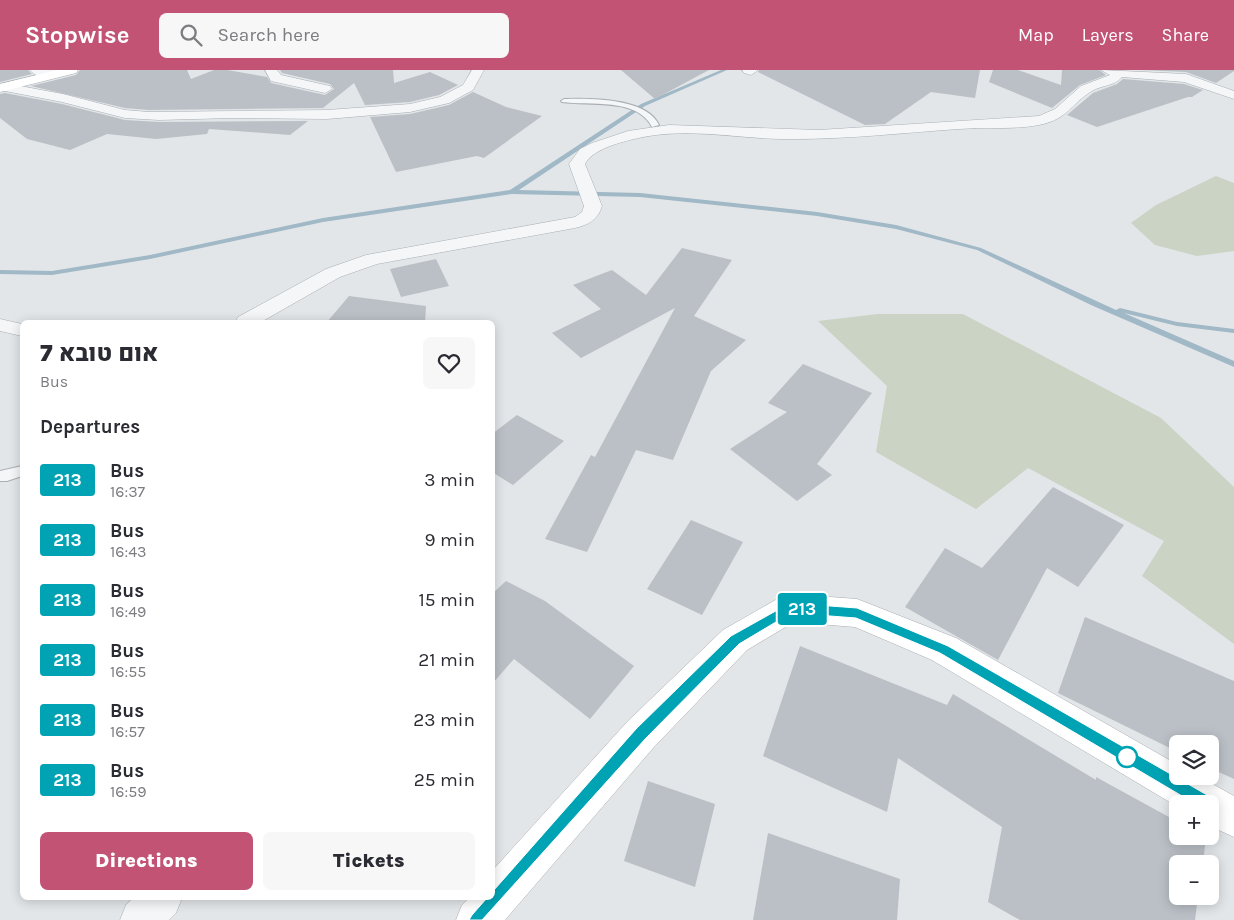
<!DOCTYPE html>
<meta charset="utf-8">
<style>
body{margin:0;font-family:Karla,Heebo,sans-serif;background:#f7f7f7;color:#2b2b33;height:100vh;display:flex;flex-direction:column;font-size:19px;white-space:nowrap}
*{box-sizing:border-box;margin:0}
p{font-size:16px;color:#7c7c81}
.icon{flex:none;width:28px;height:28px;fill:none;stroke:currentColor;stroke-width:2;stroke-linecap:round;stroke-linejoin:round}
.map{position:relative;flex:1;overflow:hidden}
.sheet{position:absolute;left:20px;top:250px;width:475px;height:580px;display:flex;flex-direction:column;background:#fff;border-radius:8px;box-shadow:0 2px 12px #0003}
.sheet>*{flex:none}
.badge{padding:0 10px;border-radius:4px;font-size:18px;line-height:32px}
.controls{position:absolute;left:1169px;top:665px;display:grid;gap:10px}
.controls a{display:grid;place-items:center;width:50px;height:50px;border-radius:8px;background:#fff;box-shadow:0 2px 12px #0003;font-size:25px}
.map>.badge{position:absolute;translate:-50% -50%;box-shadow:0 0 0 2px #fff}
h2{padding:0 20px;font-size:19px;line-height:45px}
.round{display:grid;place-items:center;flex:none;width:52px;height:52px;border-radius:8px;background:#f7f7f7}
.headline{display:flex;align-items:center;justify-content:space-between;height:85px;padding:0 20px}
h1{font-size:24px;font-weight:800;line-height:38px}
.primary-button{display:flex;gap:10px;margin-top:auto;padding:10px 20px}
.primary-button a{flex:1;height:58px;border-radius:8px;background:#c25374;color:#fff;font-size:20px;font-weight:800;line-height:58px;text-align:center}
.primary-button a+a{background:#f7f7f7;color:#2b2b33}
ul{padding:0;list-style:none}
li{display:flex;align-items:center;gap:15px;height:60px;padding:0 20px}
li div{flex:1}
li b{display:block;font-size:19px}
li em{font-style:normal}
li .badge{min-width:55px;font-weight:700;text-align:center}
header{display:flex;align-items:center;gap:30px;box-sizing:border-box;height:70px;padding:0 25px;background:#c25374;color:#fff}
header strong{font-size:24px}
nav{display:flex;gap:28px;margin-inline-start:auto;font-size:18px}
.search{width:350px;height:45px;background:#f7f7f7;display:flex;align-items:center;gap:12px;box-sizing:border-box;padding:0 18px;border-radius:8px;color:#7c7c81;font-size:19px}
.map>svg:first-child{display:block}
</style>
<header>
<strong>Stopwise</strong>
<div class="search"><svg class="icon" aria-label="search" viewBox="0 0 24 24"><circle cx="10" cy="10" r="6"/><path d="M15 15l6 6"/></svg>Search here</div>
<nav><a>Map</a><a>Layers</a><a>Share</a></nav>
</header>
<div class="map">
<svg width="1234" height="850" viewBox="0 0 1234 850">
<rect width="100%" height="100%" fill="#e2e6e9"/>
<path fill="#cad3c4" d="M 1216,106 L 1234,113 L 1234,181 L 1197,186 L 1155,175 L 1131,153 L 1156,135 Z
M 878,244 L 963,244 L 1161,348 L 1234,417 L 1234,574 L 1142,506 L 1164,471 L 1028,398 L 976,439 L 876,382 L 887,316 L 818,251 Z"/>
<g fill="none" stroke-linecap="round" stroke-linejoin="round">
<path fill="#a1b8c6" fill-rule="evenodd" d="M 721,0 L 727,0 L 645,36 L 519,120 L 640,123 L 817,142 L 896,155 L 981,178 L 1116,240 L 1120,238 L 1177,252 L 1234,259 L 1234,263 L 1177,256 L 1124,243 L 1234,291 L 1234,297 L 1091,235 L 977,180 L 896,159 L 817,146 L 640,127 L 512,124 L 323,152 L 150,189 L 52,205 L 0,204 L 0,200 L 52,201 L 150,185 L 323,148 L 510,120 L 641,34 Z"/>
</g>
<path fill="#bac0c6" d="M 0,0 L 28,0 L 32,4 L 0,12 Z
M 80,0 L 187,0 L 191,9 L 214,0 L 227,0 L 267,7 L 271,13 L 325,25 L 334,19 L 330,14 L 282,3 L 280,0 L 393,0 L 394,13 L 430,2 L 458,15 L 439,25 L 410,32 L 365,35 L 354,13 L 323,38 L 149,40 L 125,38 L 31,16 L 76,5 Z
M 621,0 L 709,0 L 655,29 Z
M 759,0 L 980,0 L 975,28 L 931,22 L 885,54 L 865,55 L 758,2 Z
M 993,0 L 1018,0 L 1061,15 L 1062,0 L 1099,0 L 1106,5 L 1080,15 L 1052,38 L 989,12 Z
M 1141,0 L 1234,0 L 1234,1 L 1216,13 L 1186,2 Z
M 1123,9 L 1184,14 L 1203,20 L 1192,27 L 1188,27 L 1097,57 L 1067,45 L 1093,23 L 1117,14 Z
M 473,22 L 506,37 L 542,46 L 484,88 L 477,86 L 396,102 L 370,47 L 410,44 L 449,35 Z
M 5,23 L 62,34 L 125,50 L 159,52 L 308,51 L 290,65 L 209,59 L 207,64 L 156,69 L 107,64 L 70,80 L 27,69 L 0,48 L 0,24 Z
M 682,178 L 732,190 L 694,246 L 746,270 L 711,301 L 673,390 L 636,380 L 587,482 L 545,469 L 591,385 L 595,387 L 675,238 L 581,288 L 552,263 L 601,239 L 573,215 L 612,200 L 646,225 Z
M 436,189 L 449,216 L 401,227 L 390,199 Z
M 349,226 L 426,236 L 425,252 L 327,252 Z
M 803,294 L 872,323 L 817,394 L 832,405 L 797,431 L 730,379 L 787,342 L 768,333 Z
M 517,345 L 564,371 L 513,415 L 492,402 L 492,364 Z
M 1053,417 L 1124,455 L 1078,517 L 1047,498 L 998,590 L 905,537 L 945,478 L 982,498 Z
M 691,450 L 743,472 L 702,545 L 647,519 Z
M 506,511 L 545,531 L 634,596 L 590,649 L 514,589 L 492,614 L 492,524 Z
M 1085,547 L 1234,611 L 1234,709 L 1210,698 L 1210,674 L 1178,674 L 1178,682 L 1058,623 Z
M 800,576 L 947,635 L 953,624 L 1096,710 L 1096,707 L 1178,752 L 1178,766 L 1206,766 L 1203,794 L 1178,794 L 1178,826 L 1198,826 L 1195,850 L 1020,850 L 988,832 L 1002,757 L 898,688 L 887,742 L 763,686 Z
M 648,711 L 715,734 L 695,817 L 624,791 Z
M 768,763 L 900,809 L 897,850 L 753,850 Z"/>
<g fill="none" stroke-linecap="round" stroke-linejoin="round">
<defs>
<path id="lane" d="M 564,29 C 590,28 647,28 659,55 L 652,57 C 637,27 589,36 562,32 L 561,31 Z
M 22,396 L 22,406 L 7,411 L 0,411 L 0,401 Z"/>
<path id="street" d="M 30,0 L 61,0 L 64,3 C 56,11 37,9 30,0 Z
M 265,0 L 277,0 L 281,5 L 330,16 L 332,19 L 325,23 L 271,11 Z
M 472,0 L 484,0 L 473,20 L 449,33 L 410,42 L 327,49 L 232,48 L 159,50 L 125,48 L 62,32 L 0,20 L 0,14 L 4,13 L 63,24 L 125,40 L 149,42 L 327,40 L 410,34 L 440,27 L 463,15 Z
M 742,0 L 757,0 L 757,1 L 751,5 L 744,3 Z
M 1101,0 L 1186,4 L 1234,21 L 1234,29 L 1184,12 L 1122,7 C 1115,16 1102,15 1092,21 C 1070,34 1069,49 1039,55 C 1013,60 986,57 959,59 C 900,63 841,70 781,69 C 737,68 693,59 649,66 C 632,69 593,77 585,94 L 602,136 C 598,150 588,155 575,158 L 377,194 L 340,207 L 261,252 L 235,252 L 238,247 L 326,199 L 366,185 L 575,147 L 582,142 L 584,136 L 569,94 L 580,79 L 592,73 L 628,61 L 669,55 L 819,60 L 1039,46 L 1055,39 L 1081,16 L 1110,5 Z
M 0,249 L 22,254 L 22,266 L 0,261 Z
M 133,828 L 182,828 L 176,843 L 169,850 L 120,850 L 126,835 Z"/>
<path id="secondary" d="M 57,0 L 78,0 L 76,3 L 0,22 L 0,14 Z
M 790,524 L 857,529 L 956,568 L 1178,695 L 1178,706 L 1198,706 L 1234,726 L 1234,767 L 1210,756 L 1210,734 L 1178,734 L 1178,737 L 932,590 L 855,557 L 794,552 L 747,580 L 654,677 L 505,850 L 456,850 L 462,835 L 469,828 L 492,828 L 492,801 L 628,651 L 723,560 L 779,528 Z"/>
</defs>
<use href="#lane" stroke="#a8aeb3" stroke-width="2"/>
<use href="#street" stroke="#a8aeb3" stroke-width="1"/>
<use href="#secondary" stroke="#a8aeb3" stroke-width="1"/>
<use href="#lane" fill="#f5f6f8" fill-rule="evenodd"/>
<use href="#street" fill="#f5f6f8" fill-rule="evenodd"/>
<use href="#secondary" fill="#fff" fill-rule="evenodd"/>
</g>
<path fill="#00a3b4" stroke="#fff" d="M 790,533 L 857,538 L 948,576 L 1214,729 L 1216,734 L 1214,739 L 1209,741 L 1204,739 L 940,583 L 856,548 L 791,543 L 739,574 L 646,668 L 482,850 L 469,850 L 472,845 L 636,659 L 731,566 Z"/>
<circle fill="#fff" stroke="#00a3b4" stroke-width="2.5" cx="1127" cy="687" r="10"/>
</svg>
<div class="controls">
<a><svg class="icon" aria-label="layers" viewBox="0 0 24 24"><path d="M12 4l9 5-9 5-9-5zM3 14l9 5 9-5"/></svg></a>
<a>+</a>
<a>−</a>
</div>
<b class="badge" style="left:802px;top:539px;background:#00a3b4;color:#fff">213</b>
<section class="sheet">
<div class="headline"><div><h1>אום טובא 7</h1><p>Bus</p></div><a class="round"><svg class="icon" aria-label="heart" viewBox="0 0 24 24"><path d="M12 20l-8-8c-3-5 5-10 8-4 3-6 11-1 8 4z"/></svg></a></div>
<h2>Departures</h2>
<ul>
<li><span class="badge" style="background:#00a3b4;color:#fff">213</span><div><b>Bus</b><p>16:37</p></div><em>3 min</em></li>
<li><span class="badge" style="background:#00a3b4;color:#fff">213</span><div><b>Bus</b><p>16:43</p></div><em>9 min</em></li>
<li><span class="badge" style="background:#00a3b4;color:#fff">213</span><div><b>Bus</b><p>16:49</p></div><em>15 min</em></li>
<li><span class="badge" style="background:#00a3b4;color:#fff">213</span><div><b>Bus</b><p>16:55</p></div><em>21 min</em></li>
<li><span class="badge" style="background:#00a3b4;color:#fff">213</span><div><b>Bus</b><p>16:57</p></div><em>23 min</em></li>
<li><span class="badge" style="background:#00a3b4;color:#fff">213</span><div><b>Bus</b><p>16:59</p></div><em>25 min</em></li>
</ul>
<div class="primary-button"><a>Directions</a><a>Tickets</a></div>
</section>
</div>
